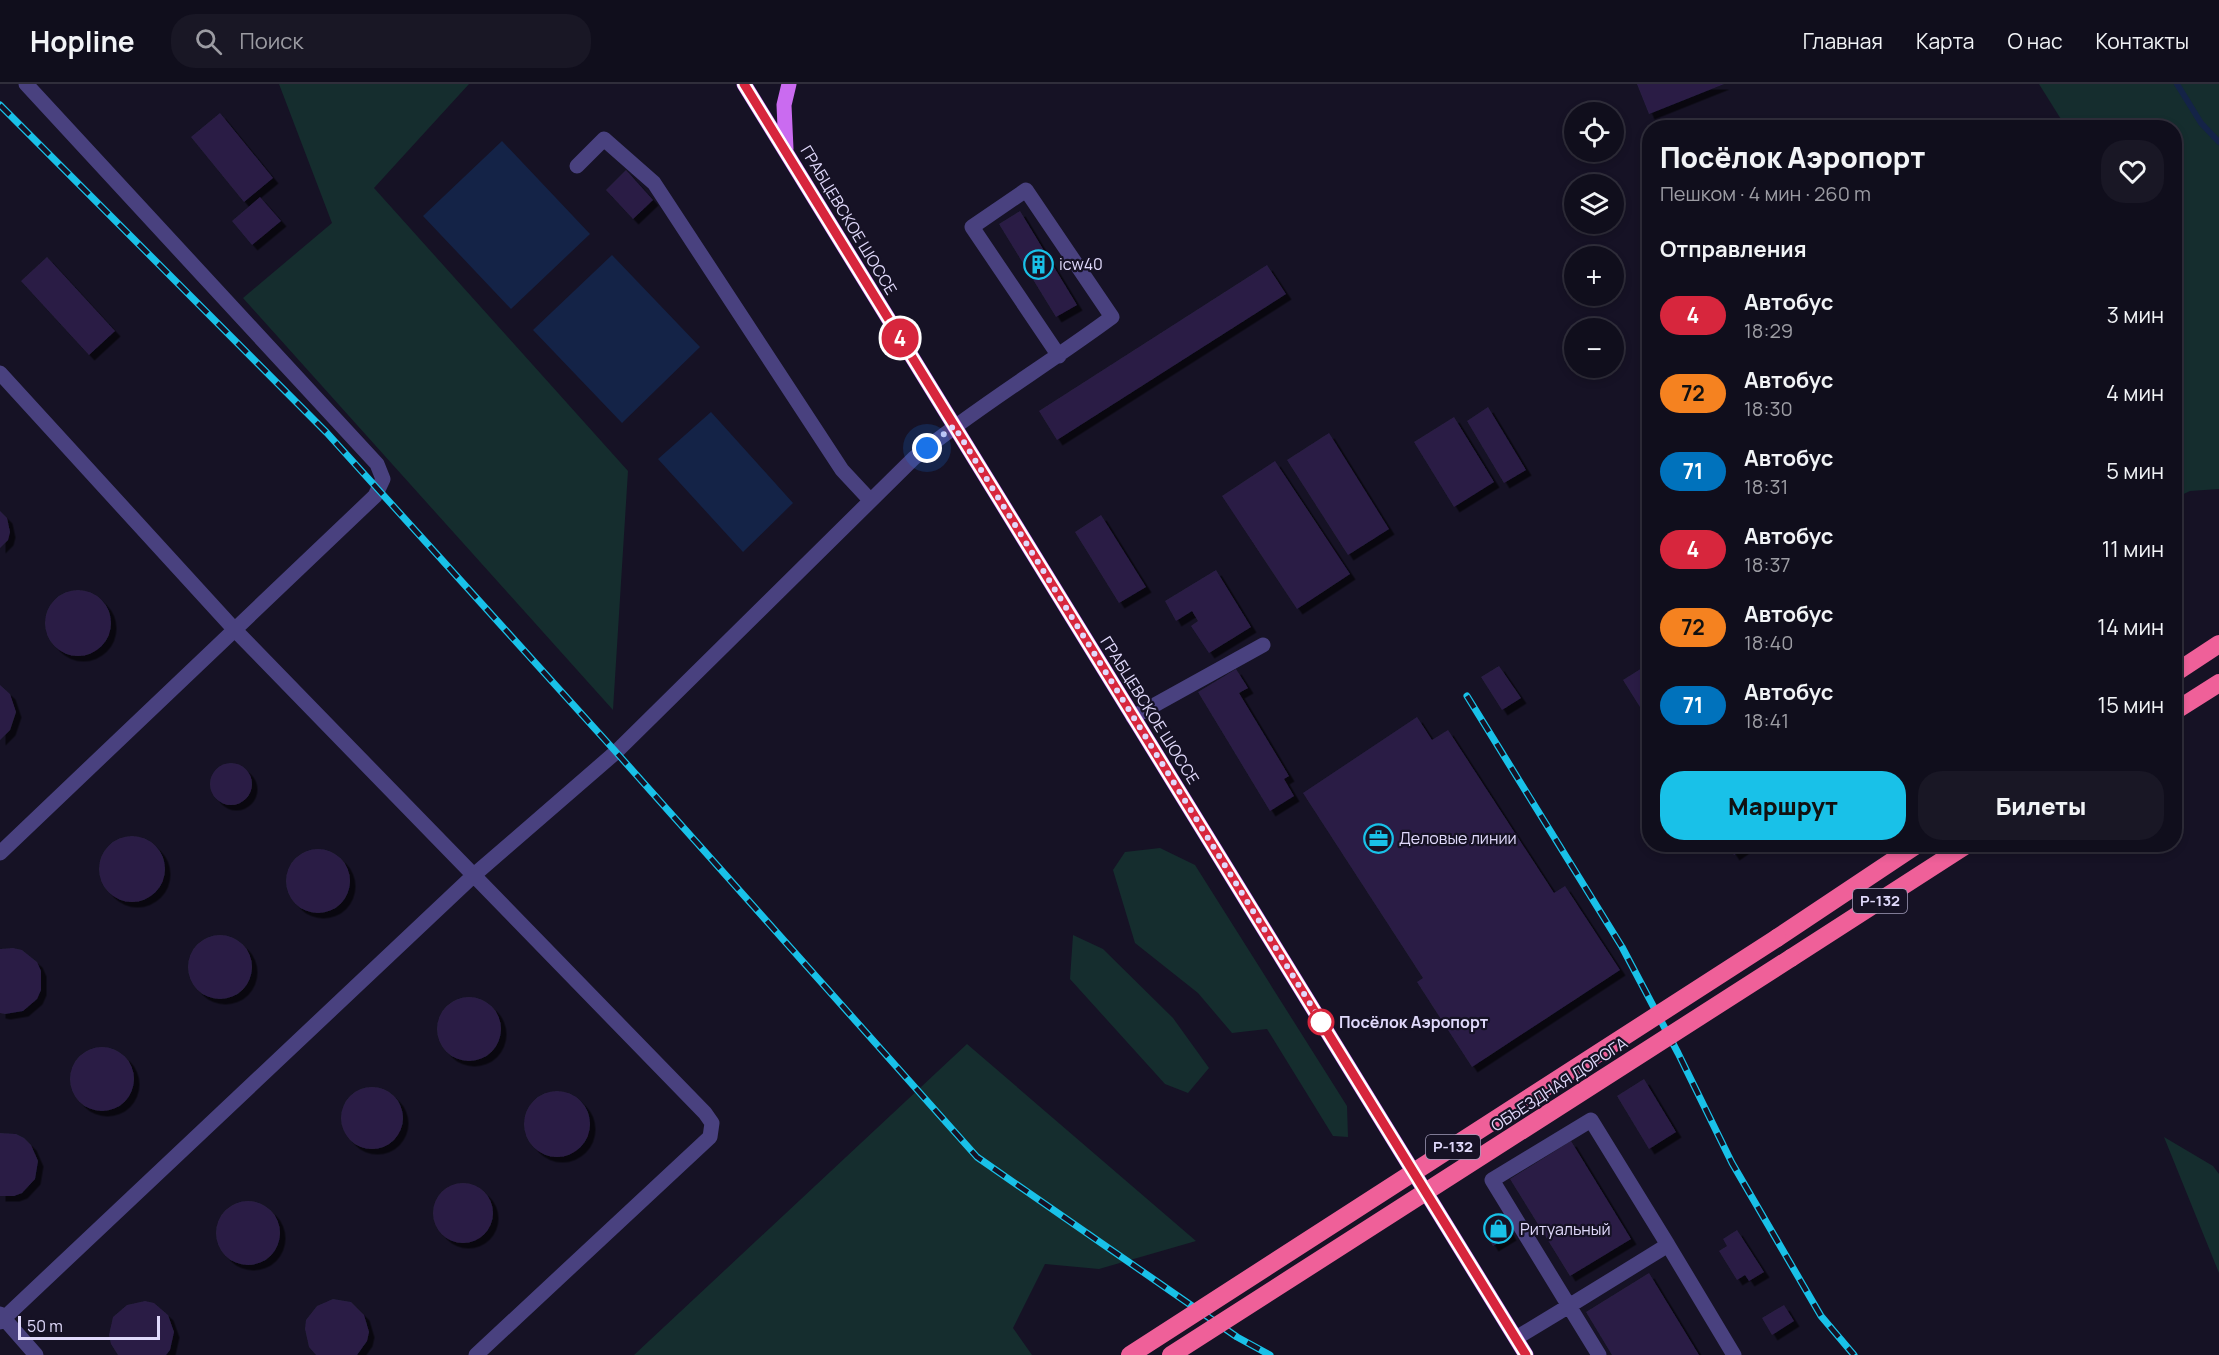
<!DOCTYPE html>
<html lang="ru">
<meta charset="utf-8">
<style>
body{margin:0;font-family:Manrope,sans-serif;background:#191725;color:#f1f3f6;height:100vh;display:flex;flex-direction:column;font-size:22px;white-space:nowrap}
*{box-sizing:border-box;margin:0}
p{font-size:20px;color:#9c9ca3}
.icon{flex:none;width:33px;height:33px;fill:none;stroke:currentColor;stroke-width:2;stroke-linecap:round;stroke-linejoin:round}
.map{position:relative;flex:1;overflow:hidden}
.panel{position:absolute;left:1642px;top:36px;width:540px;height:732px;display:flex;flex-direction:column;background:#100e1c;border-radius:24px;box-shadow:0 3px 9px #0003,0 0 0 2px #302e3b}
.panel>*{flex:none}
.badge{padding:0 12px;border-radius:20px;font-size:21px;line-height:39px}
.buttons{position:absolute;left:1564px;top:18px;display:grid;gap:12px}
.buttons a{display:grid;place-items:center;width:60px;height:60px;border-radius:50%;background:#100e1c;box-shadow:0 3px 9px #0003,0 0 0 2px #302e3b;font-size:30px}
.scale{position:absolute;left:18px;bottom:15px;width:142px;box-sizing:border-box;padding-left:6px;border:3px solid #e0d9fb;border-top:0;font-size:16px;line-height:21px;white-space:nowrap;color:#e0d9fb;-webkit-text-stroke:4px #161225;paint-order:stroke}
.you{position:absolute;width:30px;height:30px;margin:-15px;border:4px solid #fff;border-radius:50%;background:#1a73e8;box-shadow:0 0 0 9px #1a73e833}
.map>.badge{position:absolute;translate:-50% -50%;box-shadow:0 0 0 3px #fff}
h2{padding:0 18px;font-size:22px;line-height:54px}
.round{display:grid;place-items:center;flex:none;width:63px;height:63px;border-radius:24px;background:#191725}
.head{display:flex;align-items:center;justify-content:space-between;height:102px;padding:0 18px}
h1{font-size:28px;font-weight:800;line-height:45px}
.action{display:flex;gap:12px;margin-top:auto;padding:12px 18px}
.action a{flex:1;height:69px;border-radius:24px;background:#19c1e8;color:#111;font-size:24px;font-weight:800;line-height:69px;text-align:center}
.action a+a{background:#191725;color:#f1f3f6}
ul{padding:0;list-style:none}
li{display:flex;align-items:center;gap:18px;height:78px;padding:0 18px}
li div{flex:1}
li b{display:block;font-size:22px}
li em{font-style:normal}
li .badge{min-width:66px;font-weight:700;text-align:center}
header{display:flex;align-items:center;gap:36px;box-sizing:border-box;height:84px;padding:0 30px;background:#100e1c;border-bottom:2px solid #302e3b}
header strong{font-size:28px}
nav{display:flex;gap:33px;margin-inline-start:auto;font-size:21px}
.search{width:420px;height:54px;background:#191725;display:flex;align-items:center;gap:15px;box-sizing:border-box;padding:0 21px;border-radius:24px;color:#9c9ca3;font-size:22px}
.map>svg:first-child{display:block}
</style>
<header>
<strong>Hopline</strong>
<div class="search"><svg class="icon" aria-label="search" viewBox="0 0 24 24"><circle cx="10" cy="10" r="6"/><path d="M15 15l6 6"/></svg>Поиск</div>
<nav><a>Главная</a><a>Карта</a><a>О нас</a><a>Контакты</a></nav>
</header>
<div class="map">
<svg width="2219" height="1271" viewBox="0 0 2219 1271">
<defs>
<filter id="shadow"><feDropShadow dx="5.5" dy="5.5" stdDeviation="0" flood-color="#0009"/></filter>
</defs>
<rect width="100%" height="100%" fill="#161225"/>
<path fill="#152d2e" d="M 279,0 L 469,0 L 374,104 L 628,387 L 613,626 L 243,214 L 332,139 Z
M 2039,0 L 2219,0 L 2219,405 L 2190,407 L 2175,414 L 2175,44 L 2063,43 L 2064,40 Z
M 1160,764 L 1195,781 L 1347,1022 L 1348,1053 L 1333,1052 L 1267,945 L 1232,949 L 1198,909 L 1135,859 L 1113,786 L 1125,768 Z
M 1073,851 L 1103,865 L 1173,934 L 1209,984 L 1188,1009 L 1165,1000 L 1070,895 Z
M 967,960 L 1196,1157 L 1099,1185 L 1045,1180 L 1013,1244 L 1032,1271 L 634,1271 Z
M 2164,1053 L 2213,1082 L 2219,1090 L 2219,1189 Z"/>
<path fill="#142347" d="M 502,57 L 590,150 L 511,225 L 423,132 Z
M 612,171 L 700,263 L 622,339 L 533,246 Z
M 711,328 L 793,419 L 743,468 L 658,375 Z"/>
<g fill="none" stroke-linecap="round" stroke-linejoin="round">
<path stroke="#142347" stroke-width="6" d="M 2177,0 L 2201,39 L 2219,58"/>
</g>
<path fill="#2a1f44" filter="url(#shadow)" d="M 1637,0 L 1724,0 L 1649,30 Z
M 220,29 L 273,94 L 244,118 L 191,53 Z
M 626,86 L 653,116 L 633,135 L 606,106 Z
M 260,113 L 281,137 L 252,161 L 232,137 Z
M 1020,127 L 1077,221 L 1056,233 L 999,140 Z
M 47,173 L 115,247 L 89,271 L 21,197 Z
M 1267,181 L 1286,210 L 1057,356 L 1039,327 Z
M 1488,323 L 1526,386 L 1504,399 L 1467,337 Z
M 1454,333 L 1494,398 L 1454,423 L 1414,358 Z
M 1329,349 L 1389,445 L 1348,471 L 1287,376 Z
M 1275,377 L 1350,490 L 1297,525 L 1222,412 Z
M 0,427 L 7,434 L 10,448 L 8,456 L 0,464 Z
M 1101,431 L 1146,503 L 1119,519 L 1075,448 Z
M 1216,486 L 1251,543 L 1209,569 L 1191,542 L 1198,537 L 1192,527 L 1176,537 L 1165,517 Z
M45 539a33 33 0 1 1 66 0a33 33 0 1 1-66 0Z
M 1650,579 L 1650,639 L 1623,596 Z
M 1499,582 L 1521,614 L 1502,626 L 1481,593 Z
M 1236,585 L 1248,604 L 1239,609 L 1289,692 L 1284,695 L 1294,712 L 1270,727 L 1198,608 Z
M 0,601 L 10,610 L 16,628 L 10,646 L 0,656 Z
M 1417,633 L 1432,656 L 1448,646 L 1554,809 L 1565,802 L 1620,886 L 1472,983 L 1417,898 L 1423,894 L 1303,709 Z
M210 700a21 21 0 1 1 42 0a21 21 0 1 1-42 0Z
M99 785a33 33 0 1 1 66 0a33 33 0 1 1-66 0Z
M 1727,760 L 1750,760 L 1734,771 Z
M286 797a32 32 0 1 1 64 0a32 32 0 1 1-64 0Z
M188 883a32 32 0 1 1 64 0a32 32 0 1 1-64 0Z
M 13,864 L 22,866 L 37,878 L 41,887 L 41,906 L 37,915 L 23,927 L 5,930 L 0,929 L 0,865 Z
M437 945a32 32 0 1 1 64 0a32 32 0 1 1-64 0Z
M70 995a32 32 0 1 1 64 0a32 32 0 1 1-64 0Z
M 1644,995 L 1676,1048 L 1649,1065 L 1617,1012 Z
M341 1034a31 31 0 1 1 62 0a31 31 0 1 1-62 0Z
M524 1040a33 33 0 1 1 66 0a33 33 0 1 1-66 0Z
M 0,1049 L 16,1050 L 24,1054 L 31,1061 L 38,1077 L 35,1095 L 22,1109 L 14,1112 L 0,1112 Z
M 1571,1057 L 1631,1155 L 1570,1192 L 1510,1095 Z
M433 1129a30 30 0 1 1 60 0a30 30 0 1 1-60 0Z
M216 1149a32 32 0 1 1 64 0a32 32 0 1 1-64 0Z
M 1499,1130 L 1511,1151 L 1493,1162 L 1485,1149 L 1496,1142 L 1492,1134 Z
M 1737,1146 L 1764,1188 L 1749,1197 L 1745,1191 L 1737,1196 L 1719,1167 L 1727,1162 L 1723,1155 Z
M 1649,1189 L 1699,1271 L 1612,1271 L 1586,1228 Z
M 333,1215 L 351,1218 L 364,1231 L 369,1248 L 367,1257 L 357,1271 L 316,1271 L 309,1263 L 305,1245 L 306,1236 L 317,1222 Z
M 145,1217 L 154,1219 L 168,1231 L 174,1248 L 170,1266 L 166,1271 L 118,1271 L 111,1260 L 109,1251 L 113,1233 L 127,1221 Z
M 1784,1221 L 1794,1237 L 1772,1251 L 1762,1234 Z"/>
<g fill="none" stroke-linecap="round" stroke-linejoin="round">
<path stroke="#49417f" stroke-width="15" d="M 577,82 L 604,55 L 654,99 L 842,386 L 870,416
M 0,289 L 234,545 L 705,1029 L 712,1039 L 710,1053 L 476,1271
M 1133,633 L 1263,561
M 0,769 L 375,412 L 383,395 L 377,380 L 26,0
M 1591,1036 L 1668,1161 L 1569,1222 L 1492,1096 Z
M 1668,1161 L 1734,1271
M 0,1230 L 36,1271
M 0,1238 L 474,791 L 616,668 L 914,374 C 977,323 1047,281 1112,233 L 1026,106 L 972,143 L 1059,272
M 1516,1254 L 1569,1222 L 1599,1271"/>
<path stroke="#ca6bf0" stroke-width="15" d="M 744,0 L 1526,1271
M 786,65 L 784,21 L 789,0"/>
<path stroke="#ef6099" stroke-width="18" d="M 2175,589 L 2219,560
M 2175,627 L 2219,599
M 1777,854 L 1918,760
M 1791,874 L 1968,760"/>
<defs>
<path id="rail" d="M 0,21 L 327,349 L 616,668 L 977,1073 L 1237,1253 L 1270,1271
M 1467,612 L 1622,863 L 1678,969 L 1732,1079 L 1821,1232 L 1854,1271"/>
</defs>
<use href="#rail" stroke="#19c1e8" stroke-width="7"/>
<use href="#rail" stroke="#161225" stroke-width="4.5" stroke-dasharray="14" stroke-linecap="butt"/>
<path stroke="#ef6099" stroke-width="18" d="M 1130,1271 L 1777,854
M 1171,1271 L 1791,874"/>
</g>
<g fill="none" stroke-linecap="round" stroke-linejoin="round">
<defs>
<path id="line" d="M 744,0 L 1526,1271"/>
</defs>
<use href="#line" stroke="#fff" stroke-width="14"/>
<use href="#line" stroke="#d7263d" stroke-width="9"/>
<path stroke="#e0d9fb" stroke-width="6" stroke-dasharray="0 10.8" d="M 927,364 L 954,342 L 1322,939 L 1321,938"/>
</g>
<defs>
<symbol id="building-ring" viewBox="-11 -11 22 22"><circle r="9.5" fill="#161225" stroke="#19c1e8" stroke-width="1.5"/><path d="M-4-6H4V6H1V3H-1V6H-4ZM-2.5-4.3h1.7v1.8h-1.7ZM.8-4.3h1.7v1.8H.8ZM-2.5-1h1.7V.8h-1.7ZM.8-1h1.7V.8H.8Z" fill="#19c1e8"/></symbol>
<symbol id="office-ring" viewBox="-11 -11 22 22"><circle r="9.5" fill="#161225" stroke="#19c1e8" stroke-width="1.5"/><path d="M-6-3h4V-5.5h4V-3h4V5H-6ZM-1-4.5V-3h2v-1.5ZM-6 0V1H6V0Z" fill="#19c1e8"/></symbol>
<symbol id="shop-ring" viewBox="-11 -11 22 22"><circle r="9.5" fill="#161225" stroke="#19c1e8" stroke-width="1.5"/><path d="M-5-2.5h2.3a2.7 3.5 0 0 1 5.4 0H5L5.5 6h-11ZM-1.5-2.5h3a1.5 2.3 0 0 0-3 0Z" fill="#19c1e8"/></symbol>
</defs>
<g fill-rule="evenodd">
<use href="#building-ring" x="1022" y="164" width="33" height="33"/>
<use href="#office-ring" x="1362" y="738" width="33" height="33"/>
<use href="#shop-ring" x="1482" y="1128" width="33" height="33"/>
</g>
<circle fill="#fff" stroke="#d7263d" stroke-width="3" cx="1321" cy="938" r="12"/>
<g text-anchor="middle" stroke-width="4.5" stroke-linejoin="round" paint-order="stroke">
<g fill="#161225" stroke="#a39dbb" stroke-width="1.5">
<rect x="1853" y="805" width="54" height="24" rx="4.5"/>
<rect x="1426" y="1051" width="54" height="24" rx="4.5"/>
</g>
<g font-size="15" font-weight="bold" fill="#e0d9fb">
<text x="1880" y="822">Р-132</text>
<text x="1453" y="1068">Р-132</text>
</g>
<g font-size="16" fill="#e0d9fb" stroke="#161225">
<text transform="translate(849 136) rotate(59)" y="6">ГРАБЦЕВСКОЕ ШОССЕ</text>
<text transform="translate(1150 626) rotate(58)" y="6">ГРАБЦЕВСКОЕ ШОССЕ</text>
<text transform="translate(1559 1000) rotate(-33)" y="6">ОБЪЕЗДНАЯ ДОРОГА</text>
</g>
<g font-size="16" fill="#e0d9fb" stroke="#161225" text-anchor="start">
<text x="1059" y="186">icw40</text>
<text x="1399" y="760">Деловые линии</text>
<text x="1520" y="1151">Ритуальный</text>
</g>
<g font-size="16" font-weight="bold" fill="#e0d9fb" stroke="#161225" text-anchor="start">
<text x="1339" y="944">Посёлок Аэропорт</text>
</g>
</g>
</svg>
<div class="buttons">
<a><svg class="icon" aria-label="locate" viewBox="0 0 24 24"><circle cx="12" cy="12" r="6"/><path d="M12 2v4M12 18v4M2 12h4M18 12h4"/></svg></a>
<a><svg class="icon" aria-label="layers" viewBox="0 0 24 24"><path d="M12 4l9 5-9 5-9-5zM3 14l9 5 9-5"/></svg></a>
<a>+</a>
<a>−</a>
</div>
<div class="scale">50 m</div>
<div class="you" style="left:927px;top:364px"></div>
<b class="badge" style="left:900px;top:254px;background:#d7263d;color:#fff">4</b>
<section class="panel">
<div class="head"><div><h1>Посёлок Аэропорт</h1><p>Пешком · 4 мин · 260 m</p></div><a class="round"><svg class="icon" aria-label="heart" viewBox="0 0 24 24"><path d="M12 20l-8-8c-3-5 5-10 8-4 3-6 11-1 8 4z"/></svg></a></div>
<h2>Отправления</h2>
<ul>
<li><span class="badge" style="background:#d7263d;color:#fff">4</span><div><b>Автобус</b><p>18:29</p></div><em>3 мин</em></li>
<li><span class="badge" style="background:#f58220;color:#111">72</span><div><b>Автобус</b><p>18:30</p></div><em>4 мин</em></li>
<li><span class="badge" style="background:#0072bc;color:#fff">71</span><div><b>Автобус</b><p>18:31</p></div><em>5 мин</em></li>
<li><span class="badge" style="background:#d7263d;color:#fff">4</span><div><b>Автобус</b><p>18:37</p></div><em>11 мин</em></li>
<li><span class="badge" style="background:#f58220;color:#111">72</span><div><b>Автобус</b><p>18:40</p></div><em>14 мин</em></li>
<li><span class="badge" style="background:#0072bc;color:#fff">71</span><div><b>Автобус</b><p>18:41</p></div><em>15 мин</em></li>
</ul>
<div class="action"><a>Маршрут</a><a>Билеты</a></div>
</section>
</div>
